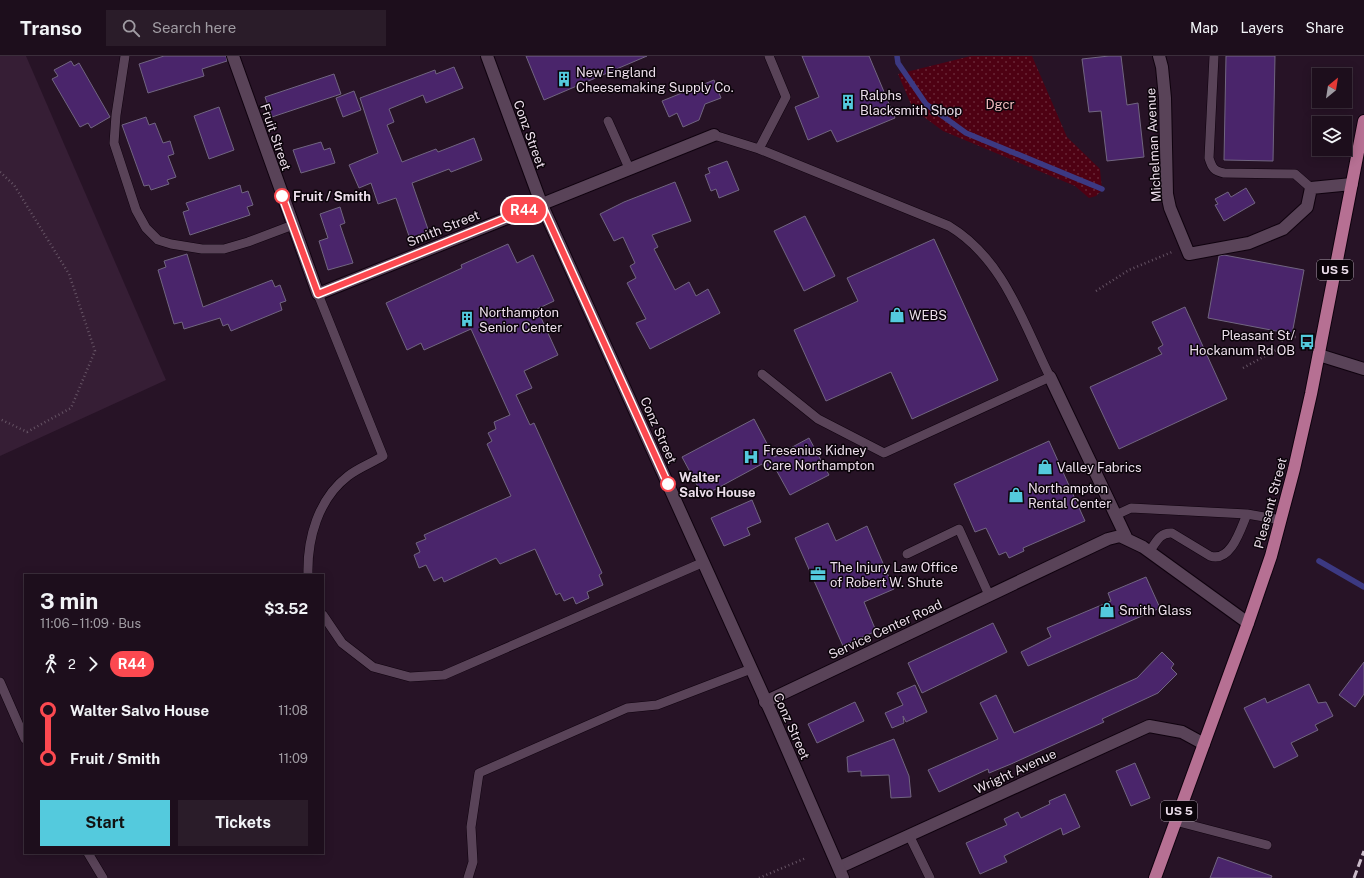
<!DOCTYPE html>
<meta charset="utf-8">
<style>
body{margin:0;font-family:"Public Sans",sans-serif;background:#2a1c29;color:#f1f3f6;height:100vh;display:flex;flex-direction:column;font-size:15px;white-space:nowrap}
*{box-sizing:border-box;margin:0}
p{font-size:13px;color:#a09ca3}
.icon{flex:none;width:22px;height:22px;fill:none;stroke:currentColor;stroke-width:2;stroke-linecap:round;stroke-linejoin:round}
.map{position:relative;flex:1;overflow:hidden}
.details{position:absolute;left:24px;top:518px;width:300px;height:280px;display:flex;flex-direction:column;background:#1d0e1c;border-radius:0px;box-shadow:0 2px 10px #0003,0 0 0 1px #3b2e3b}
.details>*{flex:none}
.badge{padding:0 8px;border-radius:13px;font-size:14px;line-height:26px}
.needle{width:26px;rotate:30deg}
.tools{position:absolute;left:1312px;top:12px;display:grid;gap:8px}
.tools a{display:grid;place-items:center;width:40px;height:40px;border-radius:0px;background:#1d0e1c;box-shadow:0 2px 10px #0003,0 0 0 1px #3b2e3b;font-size:20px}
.map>.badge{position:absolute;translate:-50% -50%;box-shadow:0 0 0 2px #fff}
.legs{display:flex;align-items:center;gap:6px;height:44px;padding:0 16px;font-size:13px}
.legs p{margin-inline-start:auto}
.overview{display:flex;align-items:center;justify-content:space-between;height:68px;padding:0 16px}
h1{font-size:22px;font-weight:700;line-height:30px}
.action{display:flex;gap:8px;margin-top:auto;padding:8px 16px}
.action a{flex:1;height:46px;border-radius:0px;background:#54cadd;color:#111;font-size:16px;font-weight:700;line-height:46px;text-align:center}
.action a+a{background:#2a1c29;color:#f1f3f6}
ul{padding:0 16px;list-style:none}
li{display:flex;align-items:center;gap:14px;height:48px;font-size:15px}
li i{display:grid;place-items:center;width:6px;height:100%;margin:0 5px;background:currentColor}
li i::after{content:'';width:10px;height:10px;margin:-5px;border:3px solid;border-radius:50%;background:#1d0e1c}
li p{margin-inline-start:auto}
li:first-child i{background:linear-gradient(#0000 50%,currentColor 0)}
li:last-child i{background:linear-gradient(currentColor 50%,#0000 0)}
header{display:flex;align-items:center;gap:24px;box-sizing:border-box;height:56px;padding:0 20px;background:#1d0e1c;border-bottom:1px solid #3b2e3b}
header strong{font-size:19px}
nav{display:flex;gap:22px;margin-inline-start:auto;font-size:14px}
.search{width:280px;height:36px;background:#2a1c29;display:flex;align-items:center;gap:10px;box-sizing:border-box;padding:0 14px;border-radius:0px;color:#a09ca3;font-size:15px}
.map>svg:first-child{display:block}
</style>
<header>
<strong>Transo</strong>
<div class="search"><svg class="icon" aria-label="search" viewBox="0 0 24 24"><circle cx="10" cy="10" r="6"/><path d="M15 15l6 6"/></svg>Search here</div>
<nav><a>Map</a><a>Layers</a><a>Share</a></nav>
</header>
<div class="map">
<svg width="1364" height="822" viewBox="0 0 1364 822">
<defs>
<pattern id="green-dots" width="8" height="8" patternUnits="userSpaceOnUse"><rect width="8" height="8" fill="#4e0113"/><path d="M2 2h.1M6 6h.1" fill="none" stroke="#682636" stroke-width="1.8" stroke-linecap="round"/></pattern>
</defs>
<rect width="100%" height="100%" fill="#271326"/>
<path fill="#361e35" d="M 0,0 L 26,0 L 166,324 L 0,400 Z"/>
<path fill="url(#green-dots)" d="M 971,0 L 1032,0 L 1067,81 L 1100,113 L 1102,134 L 1096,140 L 1089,142 L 1075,130 L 943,75 L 913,53 L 898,18 Z"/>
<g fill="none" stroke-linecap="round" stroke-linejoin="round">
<path stroke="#3c3982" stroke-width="5.5" d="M 897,0 L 898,7 L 926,48 L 966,77 L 1102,133
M 1319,505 L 1364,531"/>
</g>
<path fill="#4a256b" stroke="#716580" d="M 164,0 L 226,0 L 227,5 L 202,13 L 204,20 L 148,37 L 139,8 Z
M 526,0 L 647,0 L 544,44 Z
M 802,0 L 869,0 L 895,62 L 837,86 L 831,74 L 808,84 L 795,51 L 819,41 Z
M 1109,0 L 1121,0 L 1127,49 L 1138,47 L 1144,101 L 1107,105 L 1101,55 L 1089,56 L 1082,3 Z
M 1226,0 L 1275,0 L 1273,105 L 1224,104 Z
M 71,5 L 74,10 L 79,7 L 110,61 L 91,72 L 88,67 L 80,71 L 52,23 L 58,20 L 54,14 Z
M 454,11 L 463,32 L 426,47 L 423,39 L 389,53 L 394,66 L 387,69 L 402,106 L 436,93 L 438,96 L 474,82 L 482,104 L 451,116 L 449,113 L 412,127 L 429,176 L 410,183 L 396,142 L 378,148 L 371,127 L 359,132 L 349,109 L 378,97 L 360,42 L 435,14 L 436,18 Z
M 334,18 L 341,38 L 272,61 L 265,41 Z
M 714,24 L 721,42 L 705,48 L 699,64 L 683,71 L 677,57 L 669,61 L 662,45 Z
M 354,35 L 361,54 L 343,61 L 336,42 Z
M 219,51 L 234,94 L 209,103 L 194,60 Z
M 146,61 L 149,69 L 155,67 L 163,87 L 170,85 L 174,98 L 168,100 L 176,121 L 167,124 L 169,128 L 151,134 L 149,129 L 144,130 L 122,69 Z
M 321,86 L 324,94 L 330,92 L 335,107 L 301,117 L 293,94 Z
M 727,105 L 739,134 L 719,142 L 716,133 L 711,135 L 705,119 L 710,117 L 708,112 Z
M 675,126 L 691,165 L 652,179 L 658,191 L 654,193 L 675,234 L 689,226 L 696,240 L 708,233 L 720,257 L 650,293 L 636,267 L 646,263 L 627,227 L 636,222 L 630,210 L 635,207 L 623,181 L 614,185 L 600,158 L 624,146 Z
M 240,129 L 242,137 L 248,135 L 253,149 L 247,151 L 250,159 L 190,179 L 183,156 L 189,154 L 186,147 Z
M 1246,132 L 1255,147 L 1224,165 L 1215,149 L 1218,148 L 1215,143 L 1228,136 L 1231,141 Z
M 340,151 L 345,167 L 340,169 L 353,207 L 328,214 L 319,185 L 328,182 L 320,158 Z
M 805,160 L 835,220 L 804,235 L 774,175 Z
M 934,183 L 998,324 L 912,363 L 891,316 L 826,345 L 794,274 L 858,245 L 847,222 Z
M 508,188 L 517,207 L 533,199 L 554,245 L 537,253 L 558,299 L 524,315 L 532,332 L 516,339 L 530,369 L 534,367 L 602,517 L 599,519 L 603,529 L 587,536 L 589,542 L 576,548 L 573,541 L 564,545 L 560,537 L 556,539 L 535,493 L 500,508 L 496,502 L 444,526 L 442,521 L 434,525 L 426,509 L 419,512 L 414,499 L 420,496 L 416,487 L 426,483 L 424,479 L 511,440 L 487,388 L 492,385 L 488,377 L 496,373 L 494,366 L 510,359 L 471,273 L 424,294 L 421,287 L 407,294 L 386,247 L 462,212 L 461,209 Z
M 187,198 L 203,251 L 272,224 L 275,231 L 280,229 L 286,245 L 280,247 L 282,254 L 231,275 L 228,268 L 223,270 L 220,262 L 184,273 L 182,266 L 174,268 L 158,214 L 166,211 L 164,205 Z
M 1224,199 L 1304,214 L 1292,278 L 1208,262 L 1219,200 Z
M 1185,251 L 1227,343 L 1119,393 L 1090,331 L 1162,298 L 1158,292 L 1163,289 L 1152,266 Z
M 754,363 L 774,401 L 809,382 L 829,419 L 790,439 L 774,410 L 766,415 L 762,408 L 703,440 L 682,401 Z
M 1049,385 L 1085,465 L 1023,492 L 1024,495 L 1009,502 L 1006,496 L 999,499 L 986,472 L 975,476 L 954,428 Z
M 752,444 L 761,466 L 747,472 L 750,479 L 724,490 L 711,462 Z
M 828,467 L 836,485 L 867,470 L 894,533 L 864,546 L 876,575 L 843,590 L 795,482 Z
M 1146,521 L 1160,552 L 1028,610 L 1021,596 L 1051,581 L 1047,572 L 1111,545 L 1108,537 Z
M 993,567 L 1007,596 L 922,637 L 908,607 Z
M 1162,596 L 1174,608 L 1171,612 L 1177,618 L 1158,637 L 1102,663 L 1104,666 L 1011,708 L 989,717 L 988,713 L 939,736 L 928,714 L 998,683 L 980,647 L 996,639 L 1014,677 L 1137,622 Z
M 1364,606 L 1364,638 L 1355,651 L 1339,639 Z
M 1309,628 L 1318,647 L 1326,646 L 1333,660 L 1315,669 L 1318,674 L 1291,687 L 1298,700 L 1274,712 L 1244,652 L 1265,642 L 1267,647 Z
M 915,629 L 927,656 L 906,666 L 903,660 L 904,667 L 892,672 L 885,657 L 903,649 L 897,637 Z
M 855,646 L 864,665 L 817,687 L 808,668 Z
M 894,683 L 909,720 L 911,741 L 891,742 L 889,719 L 861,720 L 861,715 L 848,716 L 847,701 Z
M 1135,707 L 1150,742 L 1131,750 L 1116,715 Z
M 1065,738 L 1080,771 L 1063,779 L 1061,772 L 1004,800 L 1007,806 L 980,818 L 966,787 L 1007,769 L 1004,763 L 1018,756 L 1021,762 L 1050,748 L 1049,745 Z
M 1218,801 L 1272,820 L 1271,822 L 1210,822 Z"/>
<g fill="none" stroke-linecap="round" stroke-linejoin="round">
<defs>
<path id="lane" d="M 125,0 L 116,59 L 114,87 L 136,154 L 146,172 L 158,184 L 171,188 L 202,193 L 224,193 L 248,186 L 293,169
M 1214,0 L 1209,102 C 1212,112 1214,115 1224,117 L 1295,118 L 1311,132
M 608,65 L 629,112
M 714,79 L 759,93 L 949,170 C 1004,203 1023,267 1050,321 L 884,397 L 818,363 L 762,318
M 759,93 L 786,41 L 769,0
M 1116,459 L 1131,452 L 1247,458 L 1281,464
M 1150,495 C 1156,486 1160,476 1172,477 L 1210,500 C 1231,507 1241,472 1247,458
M 907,498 L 959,473 L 989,539
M 308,519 C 307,483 318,443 348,420 C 358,412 372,407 383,400 L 318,238
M 323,559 L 342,587 L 373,611 L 410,621 L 444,619 L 704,506
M 0,626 L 25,683
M 1175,765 L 1267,789
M 909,779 L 930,822
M 88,797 L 103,822
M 468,822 L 473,806 L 471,771 L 479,717 L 627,652 L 657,649 L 751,613"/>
<path id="street" d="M 233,0 L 318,238 L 714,79
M 1159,0 L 1162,11 L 1165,42 L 1167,138 L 1170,152 L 1189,198 L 1249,187 L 1283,173 L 1307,151 L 1311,132 L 1352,128
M 1319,299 L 1364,313
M 1050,321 L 1127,483
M 765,646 L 1108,483 L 1120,480 L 1143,491 L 1248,567
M 840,811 L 1149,670 L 1182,676 L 1204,688"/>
<path id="secondary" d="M 487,0 L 541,147 L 774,663 L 843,822"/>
<path id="primary" d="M 1155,822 L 1248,567 L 1271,500 L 1294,413 L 1311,338 L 1364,65"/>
</defs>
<use href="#lane" stroke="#0f020e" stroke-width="10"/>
<use href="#street" stroke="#0f020e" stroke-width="14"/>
<use href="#secondary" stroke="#0f020e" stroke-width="14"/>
<use href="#primary" stroke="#0f020e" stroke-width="14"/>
<path stroke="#665465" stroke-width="2.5" stroke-dasharray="1 3" stroke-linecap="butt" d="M 0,116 L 14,129 L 69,218 L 95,295 L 71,352 L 27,376 L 0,363
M 1096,235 L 1129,214 L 1172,196
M 1243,312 L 1278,293 L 1284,281 L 1298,281
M 759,822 L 806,802"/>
<use href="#lane" stroke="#594358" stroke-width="9"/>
<use href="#street" stroke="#594358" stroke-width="12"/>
<use href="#secondary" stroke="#594358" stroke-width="12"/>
<use href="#primary" stroke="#b67093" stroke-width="12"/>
<path stroke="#cbbcca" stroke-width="3" stroke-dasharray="8 4" stroke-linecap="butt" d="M 1354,822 L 1364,795"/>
</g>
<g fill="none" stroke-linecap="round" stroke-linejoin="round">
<defs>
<path id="line-1" d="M 282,140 L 318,238 L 541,148 L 668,428"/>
</defs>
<use href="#line-1" stroke="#fff" stroke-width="9"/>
<use href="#line-1" stroke="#fc4950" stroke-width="6"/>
</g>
<defs>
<symbol id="building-bare" viewBox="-9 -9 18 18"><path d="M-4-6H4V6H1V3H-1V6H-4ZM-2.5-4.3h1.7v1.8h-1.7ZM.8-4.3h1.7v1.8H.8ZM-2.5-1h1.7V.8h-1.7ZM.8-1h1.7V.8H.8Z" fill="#54cadd" stroke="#0b040a" stroke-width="2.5" paint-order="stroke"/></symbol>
<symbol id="shop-bare" viewBox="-9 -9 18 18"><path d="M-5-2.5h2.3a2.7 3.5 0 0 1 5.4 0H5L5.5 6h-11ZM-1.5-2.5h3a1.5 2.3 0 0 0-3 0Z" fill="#54cadd" stroke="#0b040a" stroke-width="2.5" paint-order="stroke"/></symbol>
<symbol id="bus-bare" viewBox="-9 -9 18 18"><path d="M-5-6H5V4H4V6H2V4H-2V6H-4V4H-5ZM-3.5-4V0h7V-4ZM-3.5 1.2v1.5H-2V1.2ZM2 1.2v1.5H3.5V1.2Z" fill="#54cadd" stroke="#0b040a" stroke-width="2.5" paint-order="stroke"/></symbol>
<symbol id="hospital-bare" viewBox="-9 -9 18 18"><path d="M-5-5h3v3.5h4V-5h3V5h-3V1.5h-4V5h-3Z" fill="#54cadd" stroke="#0b040a" stroke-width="2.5" paint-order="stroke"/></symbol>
<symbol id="office-bare" viewBox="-9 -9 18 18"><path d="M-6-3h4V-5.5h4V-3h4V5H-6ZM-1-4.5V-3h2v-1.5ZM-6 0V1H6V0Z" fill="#54cadd" stroke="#0b040a" stroke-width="2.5" paint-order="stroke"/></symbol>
</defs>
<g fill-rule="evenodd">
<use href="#building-bare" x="553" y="12" width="22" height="22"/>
<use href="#building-bare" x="837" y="35" width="22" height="22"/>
<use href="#shop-bare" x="886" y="248" width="22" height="22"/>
<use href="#building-bare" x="456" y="252" width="22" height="22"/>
<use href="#bus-bare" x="1296" y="275" width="22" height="22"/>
<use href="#hospital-bare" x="740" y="390" width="22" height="22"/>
<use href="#shop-bare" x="1034" y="400" width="22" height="22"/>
<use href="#shop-bare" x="1005" y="428" width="22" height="22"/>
<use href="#office-bare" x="807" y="507" width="22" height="22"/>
<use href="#shop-bare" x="1096" y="543" width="22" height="22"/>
</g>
<g fill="#fff" stroke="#fc4950" stroke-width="2">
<circle cx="282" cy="140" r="7"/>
<circle cx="668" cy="428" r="7"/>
</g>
<g text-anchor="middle" stroke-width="3" stroke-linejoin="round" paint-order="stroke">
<g fill="#0b040a" stroke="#a89da8" stroke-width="1">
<rect x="1317" y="204" width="36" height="20" rx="3"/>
<rect x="1161" y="745" width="36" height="20" rx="3"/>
</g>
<g font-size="12" font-weight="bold" fill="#ecdeeb">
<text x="1335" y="218">US 5</text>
<text x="1179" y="759">US 5</text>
</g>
<g font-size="13" fill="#ecdeeb" stroke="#0b040a" text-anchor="start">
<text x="576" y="21">New England<tspan x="576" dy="15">Cheesemaking Supply Co.</tspan></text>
<text x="860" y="44">Ralphs<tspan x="860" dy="15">Blacksmith Shop</tspan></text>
<text x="479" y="261">Northampton<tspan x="479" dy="15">Senior Center</tspan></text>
<text x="909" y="264">WEBS</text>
<text x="1295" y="284" text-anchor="end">Pleasant St/<tspan x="1295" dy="15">Hockanum Rd OB</tspan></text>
<text x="763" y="399">Fresenius Kidney<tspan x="763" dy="15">Care Northampton</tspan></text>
<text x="1057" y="416">Valley Fabrics</text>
<text x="1028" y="437">Northampton<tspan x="1028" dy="15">Rental Center</tspan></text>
<text x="830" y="516">The Injury Law Office<tspan x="830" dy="15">of Robert W. Shute</tspan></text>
<text x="1119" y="559">Smith Glass</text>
</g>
<g font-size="13" fill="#f1bdbf" stroke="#0b040a">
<text x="1000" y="53">Dgcr</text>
</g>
<g font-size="13" fill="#ecdeeb" stroke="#0b040a">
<text transform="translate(530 78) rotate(70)" y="5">Conz Street</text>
<text transform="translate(276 81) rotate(71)" y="5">Fruit Street</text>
<text transform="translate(1153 89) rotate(-93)" y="5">Michelman Avenue</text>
<text transform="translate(443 172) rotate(-22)" y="5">Smith Street</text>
<text transform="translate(659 374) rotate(66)" y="5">Conz Street</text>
<text transform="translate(1270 447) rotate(-75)" y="5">Pleasant Street</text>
<text transform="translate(885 573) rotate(-25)" y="5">Service Center Road</text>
<text transform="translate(792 670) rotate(66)" y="5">Conz Street</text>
<text transform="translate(1015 715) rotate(-25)" y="5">Wright Avenue</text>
</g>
<g font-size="13" font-weight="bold" fill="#ecdeeb" stroke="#0b040a" text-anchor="start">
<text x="293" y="145">Fruit / Smith</text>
<text x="679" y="426">Walter<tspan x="679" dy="15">Salvo House</tspan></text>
</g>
</g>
</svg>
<div class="tools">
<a><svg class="needle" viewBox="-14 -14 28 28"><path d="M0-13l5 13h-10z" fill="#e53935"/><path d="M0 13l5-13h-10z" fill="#a09ca3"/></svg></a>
<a><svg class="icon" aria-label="layers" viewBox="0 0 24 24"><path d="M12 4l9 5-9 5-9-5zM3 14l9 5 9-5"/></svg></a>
</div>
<b class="badge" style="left:524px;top:154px;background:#fc4950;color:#fff">R44</b>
<section class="details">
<div class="overview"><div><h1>3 min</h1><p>11:06 – 11:09 · Bus</p></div><b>$3.52</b></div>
<div class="legs"><svg class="icon" aria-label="walk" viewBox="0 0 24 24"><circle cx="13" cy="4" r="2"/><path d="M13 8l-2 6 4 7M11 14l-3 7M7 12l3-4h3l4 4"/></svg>2<svg class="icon" aria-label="forward" viewBox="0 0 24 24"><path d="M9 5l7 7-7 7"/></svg><b class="badge" style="background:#fc4950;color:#fff">R44</b></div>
<ul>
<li><i style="color:#fc4950"></i><b>Walter Salvo House</b><p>11:08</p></li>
<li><i style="color:#fc4950"></i><b>Fruit / Smith</b><p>11:09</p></li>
</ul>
<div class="action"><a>Start</a><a>Tickets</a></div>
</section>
</div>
